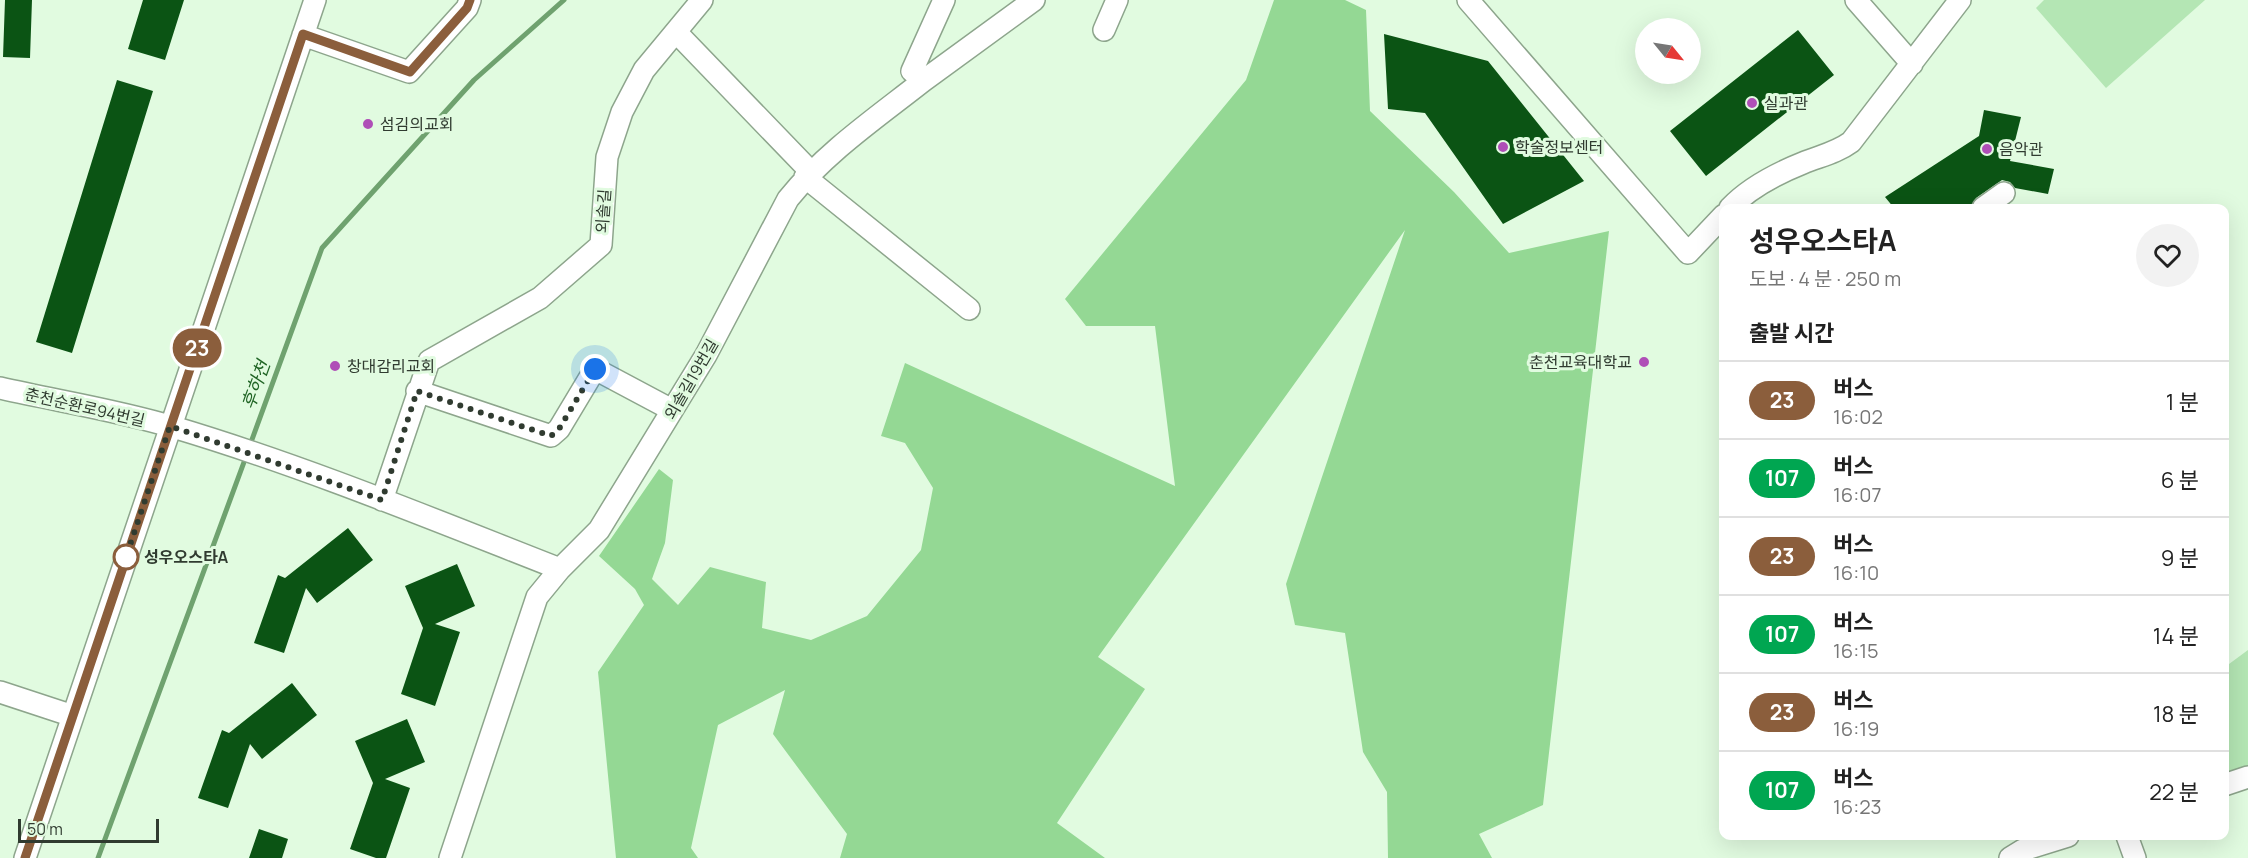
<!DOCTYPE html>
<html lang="ko">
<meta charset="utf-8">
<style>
body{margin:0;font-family:Manrope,"Noto Sans KR",sans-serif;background:#f2f2f2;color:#222;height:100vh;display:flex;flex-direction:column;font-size:22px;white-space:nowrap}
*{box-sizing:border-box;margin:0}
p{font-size:20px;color:#767676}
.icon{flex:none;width:33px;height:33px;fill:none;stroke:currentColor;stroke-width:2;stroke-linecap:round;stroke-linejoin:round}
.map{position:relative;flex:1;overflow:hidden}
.drawer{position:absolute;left:1719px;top:204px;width:510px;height:636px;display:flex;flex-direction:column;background:#fff;border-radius:12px;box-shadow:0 6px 24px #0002}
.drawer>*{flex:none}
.badge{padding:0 12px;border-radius:20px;font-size:21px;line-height:39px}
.needle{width:39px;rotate:120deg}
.fabs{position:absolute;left:1635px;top:18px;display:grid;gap:12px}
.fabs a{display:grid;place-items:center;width:66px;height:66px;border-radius:50%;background:#fff;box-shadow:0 6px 24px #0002;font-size:30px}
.scale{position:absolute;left:18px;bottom:15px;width:141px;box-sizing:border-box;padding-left:6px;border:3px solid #303b30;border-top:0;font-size:16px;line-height:21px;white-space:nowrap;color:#303b30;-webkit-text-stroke:4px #e1fbe0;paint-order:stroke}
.you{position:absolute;width:30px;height:30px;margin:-15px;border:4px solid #fff;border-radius:50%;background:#1a73e8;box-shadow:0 0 0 9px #1a73e833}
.map>.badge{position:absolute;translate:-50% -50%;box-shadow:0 0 0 3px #fff}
h2{padding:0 30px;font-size:22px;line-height:54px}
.round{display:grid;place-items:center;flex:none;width:63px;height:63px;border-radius:32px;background:#f2f2f2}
.summary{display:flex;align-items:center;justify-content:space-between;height:102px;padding:0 30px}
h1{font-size:28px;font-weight:700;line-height:45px}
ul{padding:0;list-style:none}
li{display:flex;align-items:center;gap:18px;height:78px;padding:0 30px;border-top:2px solid #e0e0e0}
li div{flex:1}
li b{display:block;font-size:22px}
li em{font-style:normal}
li .badge{min-width:66px;font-weight:700;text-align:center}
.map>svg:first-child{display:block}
</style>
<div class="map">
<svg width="2248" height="858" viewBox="0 0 2248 858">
<rect width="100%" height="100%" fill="#e1fbe0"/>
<path fill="#b4e6b4" d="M 2044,0 L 2205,0 L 2106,88 L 2036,8 Z
M 2248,650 L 2248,766 L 2225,774 L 2225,667 Z"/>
<path fill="#94d894" d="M 1274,0 L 1345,0 L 1366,10 L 1370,111 L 1454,192 L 1509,253 L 1609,231 L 1543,805 L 1479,834 L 1492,858 L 1388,858 L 1387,792 L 1363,752 L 1345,633 L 1295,625 L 1286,584 L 1405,230 L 1098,657 L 1145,689 L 1057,823 L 1105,858 L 840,858 L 847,834 L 773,734 L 785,690 L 718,725 L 691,848 L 698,858 L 616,858 L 598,672 L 644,605 L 635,589 L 599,556 L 659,469 L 673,480 L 665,543 L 652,579 L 678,605 L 710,567 L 766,582 L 762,628 L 811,640 L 867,616 L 921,550 L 933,488 L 905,443 L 881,436 L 905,363 L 1175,486 L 1155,326 L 1086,326 L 1065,299 L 1246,80 Z"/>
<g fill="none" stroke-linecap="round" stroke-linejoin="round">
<path stroke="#6fa26f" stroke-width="5" d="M 250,445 L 322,248 L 474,80 L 564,0
M 98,858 L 247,454"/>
</g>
<path fill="#0b5414" d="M 5,0 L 32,0 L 30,58 L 3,57 Z
M 143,0 L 184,0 L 165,60 L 128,49 Z
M 1798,30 L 1834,75 L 1706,176 L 1670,131 Z
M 1384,34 L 1488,61 L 1584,181 L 1503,224 L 1425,113 L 1388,109 Z
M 117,80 L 153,91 L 72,353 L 36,342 Z
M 1984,110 L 2021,117 L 2010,161 L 2054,169 L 2048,194 L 2015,188 L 2010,182 L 2002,180 L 1976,198 L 1970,208 L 1894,208 L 1885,197 L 1979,136 Z
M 348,528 L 373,560 L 317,603 L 306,588 L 284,653 L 254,643 L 278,575 L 285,578 Z
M 457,564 L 475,606 L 435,624 L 460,632 L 435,706 L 401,694 L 423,628 L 405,586 Z
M 292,683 L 317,715 L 262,759 L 250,744 L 228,808 L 198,798 L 222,730 L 229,733 Z
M 407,719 L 425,762 L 385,779 L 410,788 L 386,858 L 376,858 L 350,849 L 373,783 L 355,741 Z
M 259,829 L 288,839 L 282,858 L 249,858 Z"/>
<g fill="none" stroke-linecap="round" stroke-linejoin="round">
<defs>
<path id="minor" d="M 1468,0 L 1688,253 L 1724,215
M 1856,0 L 1912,64
M 1104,30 L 1117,0
M 676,32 L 811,172
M 303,35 L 409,72 L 467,8 L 470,0
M 923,81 L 1034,0
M 805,177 L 969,309
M 1730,208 C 1748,189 1778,173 1803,163 C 1820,156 1836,153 1851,142 L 1960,0
M 1983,208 L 2004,193
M 0,388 C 57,401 117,410 173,427 C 304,466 432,519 560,569
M 417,391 L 551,436 L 559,429 L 595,369 L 672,410
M 382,500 L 429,361 L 540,298 L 601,245 L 607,157 L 622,112 L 644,70 L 702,0
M 0,692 L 73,716
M 2224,785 L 2248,777
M 2127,836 L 2135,858
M 25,858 L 315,0
M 450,858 L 537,597 L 560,569 L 599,530 L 706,355 L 788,199 C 826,152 876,118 923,81 L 912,71 L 944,0
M 2010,858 L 2023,850 L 2068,836"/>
</defs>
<use href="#minor" stroke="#8da58c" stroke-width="24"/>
<use href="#minor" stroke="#fff" stroke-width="21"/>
</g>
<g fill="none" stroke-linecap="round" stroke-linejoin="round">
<defs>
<path id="line" d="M 25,858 L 303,34 L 410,72 L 467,8 L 470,0"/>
</defs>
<use href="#line" stroke="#fff" stroke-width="14"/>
<use href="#line" stroke="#8b5e3c" stroke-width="9"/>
<path stroke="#303b30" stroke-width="6" stroke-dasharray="0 10.8" d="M 126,557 L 125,560 L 170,426 L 382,500 L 417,391 L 551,436 L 559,429 L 595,369"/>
</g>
<g fill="#af4fb7" stroke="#e1fbe0" stroke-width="2">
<circle cx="1752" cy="103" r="6"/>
<circle cx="368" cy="124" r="6"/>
<circle cx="1503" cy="147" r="6"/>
<circle cx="1987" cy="149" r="6"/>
<circle cx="1644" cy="362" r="6"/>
<circle cx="335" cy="366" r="6"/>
</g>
<circle fill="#fff" stroke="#8b5e3c" stroke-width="3" cx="126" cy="557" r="12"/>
<g text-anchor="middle" stroke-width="6" stroke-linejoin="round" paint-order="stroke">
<g font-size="16" fill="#303b30" stroke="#e1fbe0" text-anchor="start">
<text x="1764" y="109">실과관</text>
<text x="380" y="130">섬김의교회</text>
<text x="1515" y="153">학술정보센터</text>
<text x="1999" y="155">음악관</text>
<text x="1632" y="368" text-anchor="end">춘천교육대학교</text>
<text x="347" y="372">창대감리교회</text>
</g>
<g font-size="16" fill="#303b30" stroke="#e1fbe0">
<text transform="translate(603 211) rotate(-86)" y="6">외솔길</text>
<text transform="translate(691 379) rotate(-60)" y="6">외솔길19번길</text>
<text transform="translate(85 407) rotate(13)" y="6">춘천순환로94번길</text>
</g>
<g font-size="16" font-weight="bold" fill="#303b30" stroke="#e1fbe0" text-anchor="start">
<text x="144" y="563">성우오스타A</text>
</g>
<g font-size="18" font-style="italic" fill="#216526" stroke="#e1fbe0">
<text transform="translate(256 385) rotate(-70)" y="6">후하천</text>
</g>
</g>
</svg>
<div class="fabs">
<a><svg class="needle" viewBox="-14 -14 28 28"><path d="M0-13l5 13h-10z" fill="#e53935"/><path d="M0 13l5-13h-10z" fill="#767676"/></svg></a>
</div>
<div class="scale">50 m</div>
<div class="you" style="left:595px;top:369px"></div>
<b class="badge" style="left:197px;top:348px;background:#8b5e3c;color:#fff">23</b>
<section class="drawer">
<div class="summary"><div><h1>성우오스타A</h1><p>도보 · 4 분 · 250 m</p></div><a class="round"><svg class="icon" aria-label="heart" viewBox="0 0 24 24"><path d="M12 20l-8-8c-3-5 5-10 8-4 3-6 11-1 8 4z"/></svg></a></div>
<h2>출발 시간</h2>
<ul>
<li><span class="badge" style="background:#8b5e3c;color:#fff">23</span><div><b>버스</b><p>16:02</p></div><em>1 분</em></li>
<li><span class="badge" style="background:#00a651;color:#fff">107</span><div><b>버스</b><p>16:07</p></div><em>6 분</em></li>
<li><span class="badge" style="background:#8b5e3c;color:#fff">23</span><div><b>버스</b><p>16:10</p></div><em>9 분</em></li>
<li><span class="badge" style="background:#00a651;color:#fff">107</span><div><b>버스</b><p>16:15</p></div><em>14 분</em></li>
<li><span class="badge" style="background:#8b5e3c;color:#fff">23</span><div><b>버스</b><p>16:19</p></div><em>18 분</em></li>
<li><span class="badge" style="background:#00a651;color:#fff">107</span><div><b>버스</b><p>16:23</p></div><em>22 분</em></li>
</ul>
</section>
</div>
